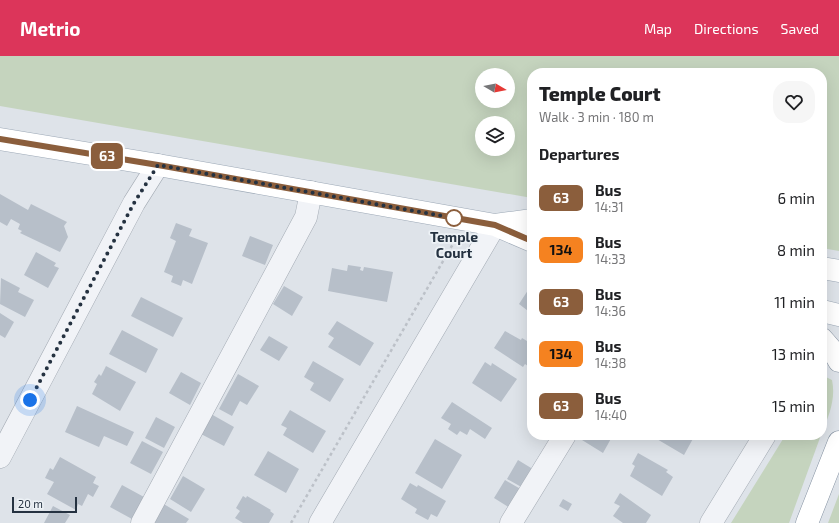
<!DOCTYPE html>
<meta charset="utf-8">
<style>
body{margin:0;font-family:"Exo 2",sans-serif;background:#f6f6f6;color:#202124;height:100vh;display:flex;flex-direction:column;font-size:15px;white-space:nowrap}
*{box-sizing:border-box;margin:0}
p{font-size:13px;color:#757577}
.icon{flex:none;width:22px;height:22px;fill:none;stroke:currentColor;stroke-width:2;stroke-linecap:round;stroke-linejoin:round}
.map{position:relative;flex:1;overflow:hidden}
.sheet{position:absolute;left:527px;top:12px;width:300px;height:372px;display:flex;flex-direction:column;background:#fff;border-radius:16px;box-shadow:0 4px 16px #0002}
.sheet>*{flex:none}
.badge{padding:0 8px;border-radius:6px;font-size:14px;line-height:26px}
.needle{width:26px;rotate:100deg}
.tools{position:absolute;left:475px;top:12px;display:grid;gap:8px}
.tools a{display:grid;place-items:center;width:40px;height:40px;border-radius:50%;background:#fff;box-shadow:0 4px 16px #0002;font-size:20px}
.scale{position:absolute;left:12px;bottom:10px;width:65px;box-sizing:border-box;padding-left:4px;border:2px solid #253241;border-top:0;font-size:11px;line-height:14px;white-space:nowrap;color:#253241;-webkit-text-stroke:3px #edf2f6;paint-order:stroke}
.you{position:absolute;width:20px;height:20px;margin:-10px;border:3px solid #fff;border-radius:50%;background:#1a73e8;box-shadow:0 0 0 6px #1a73e833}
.map>.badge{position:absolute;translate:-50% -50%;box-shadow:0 0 0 2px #fff}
h2{padding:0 12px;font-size:15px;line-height:36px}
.round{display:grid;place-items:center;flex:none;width:42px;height:42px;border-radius:16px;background:#f6f6f6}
.headline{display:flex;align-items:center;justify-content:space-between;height:68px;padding:0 12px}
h1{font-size:19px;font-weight:800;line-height:30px}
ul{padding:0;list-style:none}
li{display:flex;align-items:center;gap:12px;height:52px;padding:0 12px}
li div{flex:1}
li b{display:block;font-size:15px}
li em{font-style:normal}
li .badge{min-width:44px;font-weight:700;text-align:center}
header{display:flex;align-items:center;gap:24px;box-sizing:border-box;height:56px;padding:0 20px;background:#dc355a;color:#fff}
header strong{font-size:19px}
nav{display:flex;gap:22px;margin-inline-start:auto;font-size:14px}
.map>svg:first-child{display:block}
</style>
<header>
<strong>Metrio</strong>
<nav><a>Map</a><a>Directions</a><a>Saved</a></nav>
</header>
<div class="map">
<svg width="839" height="467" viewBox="0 0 839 467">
<rect width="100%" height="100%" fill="#dee3e9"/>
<path fill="#c5d4be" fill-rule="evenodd" d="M 0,0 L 839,0 L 839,195 L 822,192 L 822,17 L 532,17 L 532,142 L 0,50 ZM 482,19 L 508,19 L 508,45 L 482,45 ZM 482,67 L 508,67 L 508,93 L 482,93 Z
M 822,319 L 832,324 C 836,343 829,359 822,377 Z
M 787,379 L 821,379 L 789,467 L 731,467 L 783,383 Z
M 839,438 L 839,467 L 828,467 Z"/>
<path fill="#b7bfc9" d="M 0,138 L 28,154 L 31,148 L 67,166 L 64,170 L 68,181 L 60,196 L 20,177 L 22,175 L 18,173 L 20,168 L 11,163 L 7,170 L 0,166 Z
M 176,167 L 192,173 L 189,180 L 208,187 L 192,228 L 183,224 L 181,230 L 171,226 L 173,220 L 164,216 L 176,185 L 170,182 Z
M 250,180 L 273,189 L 265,209 L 242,200 Z
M 36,196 L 56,207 L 54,210 L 59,212 L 48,232 L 24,219 Z
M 348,209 L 361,211 L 360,214 L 363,215 L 364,211 L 393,216 L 387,246 L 328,235 L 332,212 L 347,215 Z
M 1,222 L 20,232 L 18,236 L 34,244 L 25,261 L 0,248 Z
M 532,228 L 532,258 L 519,248 Z
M 284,230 L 303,241 L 292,260 L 273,248 Z
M 141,241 L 183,262 L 173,281 L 131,260 Z
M 0,257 L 14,266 L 5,282 L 0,279 Z
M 337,265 L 374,287 L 360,310 L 328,291 L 334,282 L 328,278 Z
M 122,274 L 158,293 L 146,317 L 109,298 Z
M 505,275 L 521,284 L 522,282 L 532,288 L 532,313 L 525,308 L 523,311 L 494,292 Z
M 269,280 L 288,291 L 279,305 L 260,294 Z
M 313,305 L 344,323 L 330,346 L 310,334 L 314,327 L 304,321 Z
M 485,306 L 491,310 L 492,307 L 517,323 L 501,346 L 472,327 Z
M 106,310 L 136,326 L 120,355 L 92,338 L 97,328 L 94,326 L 99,318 L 101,320 Z
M 181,316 L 201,327 L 190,349 L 169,337 Z
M 238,318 L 259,330 L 247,349 L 240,345 L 232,360 L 219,353 Z
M 452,346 L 492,372 L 485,383 L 470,373 L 467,379 L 460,375 L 457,379 L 448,373 L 451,368 L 441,362 Z
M 77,350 L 134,376 L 127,390 L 104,380 L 99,391 L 65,376 Z
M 290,354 L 326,375 L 313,397 L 283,379 L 287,372 L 281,369 Z
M 211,358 L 234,371 L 224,390 L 201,378 Z
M 156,361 L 175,371 L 164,392 L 145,382 Z
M 585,379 L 613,379 L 603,397 L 582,384 Z
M 650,379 L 695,379 L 684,399 Z
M 435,383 L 462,399 L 442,433 L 415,417 Z
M 142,385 L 163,396 L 151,418 L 130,407 Z
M 268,395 L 299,413 L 286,437 L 254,419 Z
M 638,397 L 668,414 L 666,416 L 673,421 L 662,440 L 630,420 L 635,410 L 632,408 Z
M 60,401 L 96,421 L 93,427 L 99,430 L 93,441 L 88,438 L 82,450 L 78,448 L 76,454 L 47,438 L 54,426 L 45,422 L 50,412 L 53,414 Z
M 518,404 L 536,415 L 525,433 L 507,423 Z
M 183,420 L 205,433 L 191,456 L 170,443 Z
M 505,424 L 524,435 L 513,454 L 494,442 Z
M 410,427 L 417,431 L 418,429 L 446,445 L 437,461 L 431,458 L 428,464 L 415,457 L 417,453 L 401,443 Z
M 122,429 L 144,441 L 132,463 L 110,451 Z
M 620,437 L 651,459 L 646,467 L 623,467 L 613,460 L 620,450 L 614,447 Z
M 243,440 L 246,442 L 247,440 L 271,454 L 270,455 L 274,458 L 269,467 L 243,467 L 235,462 L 240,455 L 236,452 Z
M 563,443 L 572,448 L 568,455 L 559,450 Z
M 162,447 L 189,463 L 186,467 L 153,467 Z
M 53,450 L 70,459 L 65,467 L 44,467 Z"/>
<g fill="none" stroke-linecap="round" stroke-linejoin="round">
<defs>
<path id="minor" d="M 0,401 L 134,147 L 158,109
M 142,467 L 306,161 L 311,136
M 320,467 L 495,169
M 511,467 L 565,379
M 711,467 L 765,379"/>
<path id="major" d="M 0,83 L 158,109 L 495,169 L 532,185
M 495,169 L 532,164
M 822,212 L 839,215
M 822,255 L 839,259"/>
<path id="highway" d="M 822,283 L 835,298 L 839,305
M 807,467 L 839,386"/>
</defs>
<use href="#minor" stroke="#a3aab3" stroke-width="23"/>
<use href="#major" stroke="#9ca8b6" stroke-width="23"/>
<use href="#highway" stroke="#8491a1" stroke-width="23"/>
<path stroke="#bcc1c8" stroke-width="2.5" stroke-dasharray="3 3" stroke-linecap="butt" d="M 291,467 L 453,188"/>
<use href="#minor" stroke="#f1f3f7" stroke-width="22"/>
<use href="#major" stroke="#fff" stroke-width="22"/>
<use href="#highway" stroke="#fff" stroke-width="22"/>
</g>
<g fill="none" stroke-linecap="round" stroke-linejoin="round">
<defs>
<path id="line" d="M 0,83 L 158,109 L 495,169 L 532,185"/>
</defs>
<use href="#line" stroke="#fff" stroke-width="9"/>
<use href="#line" stroke="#8b5e3c" stroke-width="6"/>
<path stroke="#253241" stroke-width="4" stroke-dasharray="0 7.2" d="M 30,344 L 134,147 L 158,109 L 459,163 L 454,162"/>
</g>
<circle fill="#fff" stroke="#8b5e3c" stroke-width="2" cx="454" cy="162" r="8"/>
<g text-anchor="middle" stroke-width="3.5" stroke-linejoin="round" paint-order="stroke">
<g font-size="14" font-weight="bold" fill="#253241" stroke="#edf2f6">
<text x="454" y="186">Temple<tspan x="454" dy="16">Court</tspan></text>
</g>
</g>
</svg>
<div class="tools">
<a><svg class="needle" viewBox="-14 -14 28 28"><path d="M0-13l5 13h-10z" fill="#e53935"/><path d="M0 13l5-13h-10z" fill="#757577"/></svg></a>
<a><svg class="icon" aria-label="layers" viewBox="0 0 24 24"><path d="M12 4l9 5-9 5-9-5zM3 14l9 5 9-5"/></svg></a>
</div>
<div class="scale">20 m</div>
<div class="you" style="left:30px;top:344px"></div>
<b class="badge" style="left:107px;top:100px;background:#8b5e3c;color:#fff">63</b>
<section class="sheet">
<div class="headline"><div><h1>Temple Court</h1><p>Walk · 3 min · 180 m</p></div><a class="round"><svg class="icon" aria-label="heart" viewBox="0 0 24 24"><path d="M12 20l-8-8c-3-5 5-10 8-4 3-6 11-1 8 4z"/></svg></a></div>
<h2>Departures</h2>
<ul>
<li><span class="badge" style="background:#8b5e3c;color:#fff">63</span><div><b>Bus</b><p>14:31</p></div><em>6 min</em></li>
<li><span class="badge" style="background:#f58220;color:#111">134</span><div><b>Bus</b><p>14:33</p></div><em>8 min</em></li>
<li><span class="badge" style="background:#8b5e3c;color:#fff">63</span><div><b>Bus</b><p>14:36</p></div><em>11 min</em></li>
<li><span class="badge" style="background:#f58220;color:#111">134</span><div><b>Bus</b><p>14:38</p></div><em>13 min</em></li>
<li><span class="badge" style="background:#8b5e3c;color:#fff">63</span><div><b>Bus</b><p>14:40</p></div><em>15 min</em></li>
</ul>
</section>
</div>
